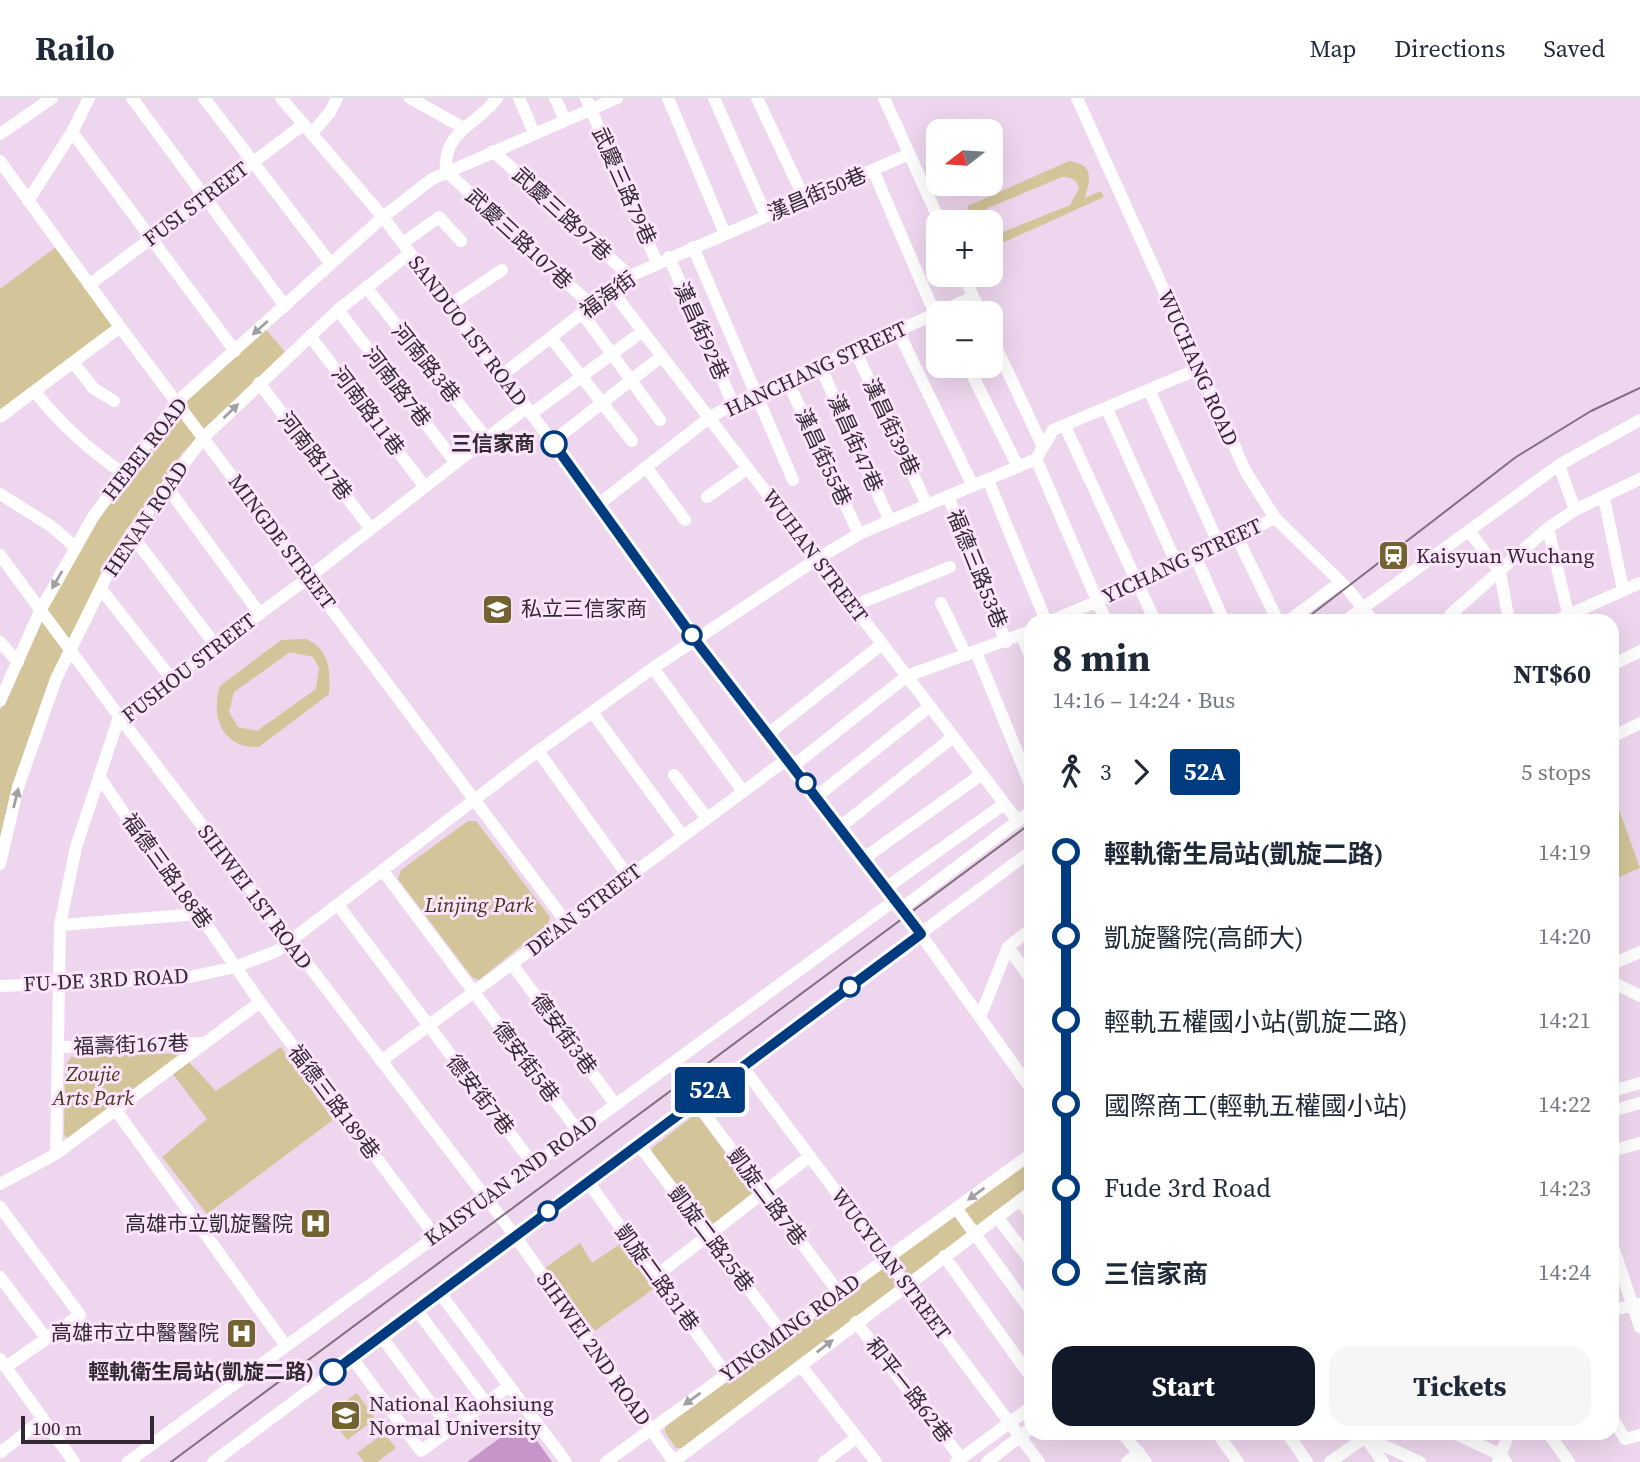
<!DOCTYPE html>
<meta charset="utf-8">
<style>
body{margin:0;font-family:"Source Serif 4","Noto Sans TC",serif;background:#f6f6f7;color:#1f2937;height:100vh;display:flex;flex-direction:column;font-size:26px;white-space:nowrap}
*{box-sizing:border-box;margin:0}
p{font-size:23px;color:#747a83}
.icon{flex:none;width:38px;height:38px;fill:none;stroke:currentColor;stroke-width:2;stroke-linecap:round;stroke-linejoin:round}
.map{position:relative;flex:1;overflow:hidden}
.drawer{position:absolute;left:1024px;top:516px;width:595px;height:826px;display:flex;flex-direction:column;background:#fff;border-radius:21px;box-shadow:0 7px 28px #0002}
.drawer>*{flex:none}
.badge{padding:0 14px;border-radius:5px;font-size:24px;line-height:46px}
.needle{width:46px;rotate:253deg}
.fabs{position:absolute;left:926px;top:21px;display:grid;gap:14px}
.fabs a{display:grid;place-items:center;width:77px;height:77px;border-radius:14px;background:#fff;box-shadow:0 7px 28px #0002;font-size:35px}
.scale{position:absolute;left:21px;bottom:18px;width:133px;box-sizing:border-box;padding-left:7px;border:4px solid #322932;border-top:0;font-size:19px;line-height:24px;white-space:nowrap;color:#322932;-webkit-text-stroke:5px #fbe4fc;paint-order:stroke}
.map>.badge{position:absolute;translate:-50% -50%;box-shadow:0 0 0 4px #fff}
.legs{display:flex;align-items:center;gap:10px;height:77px;padding:0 28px;font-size:23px}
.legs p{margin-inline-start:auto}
.overview{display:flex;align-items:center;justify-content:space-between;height:119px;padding:0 28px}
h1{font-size:38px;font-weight:700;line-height:52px}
.button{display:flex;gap:14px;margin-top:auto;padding:14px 28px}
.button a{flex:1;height:80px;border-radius:21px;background:#111827;color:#fff;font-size:28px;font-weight:700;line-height:80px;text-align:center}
.button a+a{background:#f6f6f7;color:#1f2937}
ul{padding:0 28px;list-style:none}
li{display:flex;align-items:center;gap:24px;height:84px;font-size:26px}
li i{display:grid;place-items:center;width:10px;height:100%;margin:0 9px;background:currentColor}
li i::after{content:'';width:18px;height:18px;margin:-9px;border:5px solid;border-radius:50%;background:#fff}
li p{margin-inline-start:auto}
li:first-child i{background:linear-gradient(#0000 50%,currentColor 0)}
li:last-child i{background:linear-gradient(currentColor 50%,#0000 0)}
header{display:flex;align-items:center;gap:42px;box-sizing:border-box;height:98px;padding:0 35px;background:#fff;border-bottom:2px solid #e0e1e3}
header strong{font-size:33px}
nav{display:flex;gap:38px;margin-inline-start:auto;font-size:24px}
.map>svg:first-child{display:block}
</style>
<header>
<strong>Railo</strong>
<nav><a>Map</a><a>Directions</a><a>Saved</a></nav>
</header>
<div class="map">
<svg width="1640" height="1364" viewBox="0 0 1640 1364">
<rect width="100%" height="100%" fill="#eed7ee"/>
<path fill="#d3c599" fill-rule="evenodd" d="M 1069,63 C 1095,67 1090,80 1085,100 L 1101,93 L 1104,99 L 991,150 L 991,139 L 1070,107 L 1079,91 C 1077,81 1071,79 1062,79 L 988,110 L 977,124 L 965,124 L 968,108 Z
M 56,149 L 115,229 L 0,315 L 0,191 Z
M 264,229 L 285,254 L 183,354 L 115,452 L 52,579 L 0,749 L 0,612 L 41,520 L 96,422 L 178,310 Z
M 306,541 C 329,550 331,574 329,596 L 259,649 C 223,651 210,619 220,588 L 281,542 ZM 290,554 L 313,559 L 319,570 L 316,591 L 257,633 L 238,629 L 229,614 L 234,594 Z
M 1612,692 L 1640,770 L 1612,782 Z
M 468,723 L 476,723 L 550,819 L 548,826 L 479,882 L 472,879 L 398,781 L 401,772 Z
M 281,949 L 333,1022 L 207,1116 L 162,1059 L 207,1021 L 173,976 L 189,964 L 216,993 Z
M 185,955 L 69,1041 L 64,1037 L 65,968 L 71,959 Z
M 693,1018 L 699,1019 L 753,1092 L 752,1098 L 712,1130 L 706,1129 L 651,1057 L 652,1050 Z
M 1031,1061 L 1031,1096 L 685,1350 L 676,1350 L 665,1334 L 665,1327 Z
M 623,1144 L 656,1189 L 595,1233 L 545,1170 L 580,1145 L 592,1165 Z
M 357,1295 L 375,1321 L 347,1342 L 329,1315 Z
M 384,1335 L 396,1350 L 377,1364 L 364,1364 L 357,1355 Z"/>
<path fill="#c895ca" d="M 523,1323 L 552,1364 L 467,1364 Z"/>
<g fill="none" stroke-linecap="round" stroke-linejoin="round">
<path stroke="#fff" stroke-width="12" d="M 132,0 L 285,208
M 204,0 L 331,166
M 281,0 L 383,119 L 599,406 L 696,542 L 902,810 L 1031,991
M 410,0 L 462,29
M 497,0 C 478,27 443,32 446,73 L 592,208
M 519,0 L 534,35
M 555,0 L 565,22
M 586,0 L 657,165
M 668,0 L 725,136
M 714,0 L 766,118
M 757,0 L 805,102
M 884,0 L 940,124
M 1077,0 L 1246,374 L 1275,420 L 1347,490 L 1373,523
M 72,34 L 235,253
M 312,35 L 330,14 L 337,0
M 0,36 L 52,0
M 493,53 L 630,178
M 0,63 L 120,229 L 566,824
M 873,72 L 935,216
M 28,103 L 72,34 L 89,0
M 403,145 L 439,119 L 461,143
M 693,149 L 793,382
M 669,159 L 733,306
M 963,177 L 981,215
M 89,187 L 304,26
M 366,189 L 487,341
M 612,193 L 1017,722
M 450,207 L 502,172
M 338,212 L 456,365
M 582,215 L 660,322
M 898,233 L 973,388
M 990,236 L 1043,349
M 310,238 L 425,389
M 552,241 L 632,343
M 855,252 L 927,407
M 74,265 L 93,290 L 114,303
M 820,268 L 890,423
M 968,268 L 1018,369
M 502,277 L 630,178 L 909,56
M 787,282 L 859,436
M 259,285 L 371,431
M 1150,294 L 1220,449
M 36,295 C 62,328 89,352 124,376
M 1107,311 L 1178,469
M 531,316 L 643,233
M 0,319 L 120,229
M 1065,328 L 1155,523
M 552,344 L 662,258
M 1036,361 L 1106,523
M 1559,367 L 1575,412
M 646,369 L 685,422
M 988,382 L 1046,523
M 167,389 L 260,516
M 0,396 L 51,428 L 76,450
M 948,398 L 1006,544
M 707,399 L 748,370
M 1604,400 L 1623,492
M 599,406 L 709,320 L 733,306 L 973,199
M 1548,430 L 1568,516
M 1469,433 L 1500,474 L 1509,523
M 131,436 L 216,548
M 1238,441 L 1278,523
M 0,457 L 124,625 L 515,1138 L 674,1364
M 1196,460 L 1224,523
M 101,491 L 171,580
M 941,505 L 966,557
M 853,508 L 950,469
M 1051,523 L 1178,469 L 1275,420
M 1288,523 L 1341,484
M 1345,523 L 1559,367 L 1640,322
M 1451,523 L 1450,517 L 1548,430 L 1575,412 L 1640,381
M 1555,523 L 1640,485
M 1022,538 L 1031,560
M 0,544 L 18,564
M 976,554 L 1031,688
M 1612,567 L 1640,553
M 653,570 L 742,692
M 0,603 L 40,513 L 93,419 L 177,304 L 383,119 L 432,81 L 617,0
M 592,614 L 682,737
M 768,636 L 882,546
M 1612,639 L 1640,625
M 538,653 L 628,778
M 793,668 L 907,578 L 1031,533
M 674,677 L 706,719
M 99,678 L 151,756 L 199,816 L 260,904 L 435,1138
M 816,699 L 930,608
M 840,729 L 953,639
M 863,761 L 982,676
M 0,766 L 18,689 L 56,581 L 115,461 L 131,436 L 204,339 L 338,212 L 410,155
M 383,773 L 578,1033
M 886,790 L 1004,706
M 338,807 L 533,1066
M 902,810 L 1031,713
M 60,827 L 199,816
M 1031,831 L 1008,849 L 1031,881
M 512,866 L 615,1006
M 1612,866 L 1640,854
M 1612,884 L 1640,898
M 0,888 L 181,881 L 235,869 L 277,853 L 538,653 L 653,570 L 817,461 L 859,436 L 1036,361 L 1053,332 L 1198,271
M 980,919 L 1008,849
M 60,949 L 202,945
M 381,963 L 787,661
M 742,968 L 1039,1364
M 1612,993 L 1640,985
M 695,1003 L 839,1195
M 115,1011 L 286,1248
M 1612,1013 L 1640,1005
M 639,1047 L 783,1236
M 1612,1053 L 1640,1045
M 56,1056 L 260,904
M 588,1084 L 726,1276
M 0,1086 L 56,1056 L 60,827 L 76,749 L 119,619 L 308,480 L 526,310
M 1020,1102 L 1031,1116
M 0,1109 L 80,1217 L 6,1269
M 956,1110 L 1031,1213
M 997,1119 L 1031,1163
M 1612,1146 L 1640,1229
M 944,1158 L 1031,1279
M 656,1178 L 810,1058
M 0,1179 L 46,1240
M 439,1194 L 566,1364
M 416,1211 L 486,1305
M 1612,1212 L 1639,1206
M 856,1224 L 961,1360
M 381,1238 L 450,1331
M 352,1260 L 421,1353 L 509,1288
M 0,1261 L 74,1364
M 801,1268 L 876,1364
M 1612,1319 L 1625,1341 L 1640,1337
M 1122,1335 L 1146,1364
M 1217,1335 L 1238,1364
M 1287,1335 L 1307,1364
M 1454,1335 L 1501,1357 L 1506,1364
M 1548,1335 L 1569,1364
M 1365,1339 L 1420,1364
M 1367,1342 L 1383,1364
M 1,1354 L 43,1321
M 128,1364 L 895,802
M 213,1364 L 1031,753
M 606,1364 L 1031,1056
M 673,1364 L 1031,1094
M 824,1364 L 857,1339
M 956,1364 L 1031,1309
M 987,1364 L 1031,1330
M 1127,1364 L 1139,1354
M 1330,1364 L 1370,1336
M 1498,1364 L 1509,1335"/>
<path stroke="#7e6f7e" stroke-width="2" d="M 1303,523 L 1516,359 L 1591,313 L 1640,290
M 171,1364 L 1031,725"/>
</g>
<defs><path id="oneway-solid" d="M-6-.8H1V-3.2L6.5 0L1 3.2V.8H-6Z" transform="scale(1.75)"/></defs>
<g fill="#a39fa3">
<use href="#oneway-solid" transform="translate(260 230) rotate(138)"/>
<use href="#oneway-solid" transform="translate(231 313) rotate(-44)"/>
<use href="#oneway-solid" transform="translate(57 482) rotate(120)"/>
<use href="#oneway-solid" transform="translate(16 700) rotate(-76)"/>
<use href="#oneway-solid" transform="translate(976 1096) rotate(144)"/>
<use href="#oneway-solid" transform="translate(825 1248) rotate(-38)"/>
<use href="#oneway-solid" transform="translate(692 1301) rotate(144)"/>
</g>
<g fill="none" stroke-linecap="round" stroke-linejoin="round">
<defs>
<path id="line-1" d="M 333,1274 L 921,836 L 695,542 L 554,346"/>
</defs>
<use href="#line-1" stroke="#fff" stroke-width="16"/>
<use href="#line-1" stroke="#003b80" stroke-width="10"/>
</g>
<defs>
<symbol id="station-square" viewBox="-11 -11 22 22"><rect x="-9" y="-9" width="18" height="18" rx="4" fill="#736331" stroke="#fbe4fc"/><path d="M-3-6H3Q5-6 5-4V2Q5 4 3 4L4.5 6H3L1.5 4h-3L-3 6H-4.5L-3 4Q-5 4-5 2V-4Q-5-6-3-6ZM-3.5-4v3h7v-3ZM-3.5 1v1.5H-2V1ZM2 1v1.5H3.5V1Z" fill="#fff"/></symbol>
<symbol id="school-square" viewBox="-11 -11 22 22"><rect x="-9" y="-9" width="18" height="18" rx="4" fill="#736331" stroke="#fbe4fc"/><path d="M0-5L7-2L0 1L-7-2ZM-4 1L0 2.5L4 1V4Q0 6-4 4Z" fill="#fff"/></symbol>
<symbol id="hospital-square" viewBox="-11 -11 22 22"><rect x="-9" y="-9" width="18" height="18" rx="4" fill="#736331" stroke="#fbe4fc"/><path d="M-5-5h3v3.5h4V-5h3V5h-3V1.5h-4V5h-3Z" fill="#fff"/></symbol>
<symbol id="university-square" viewBox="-11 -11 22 22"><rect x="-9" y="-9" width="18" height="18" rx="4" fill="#736331" stroke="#fbe4fc"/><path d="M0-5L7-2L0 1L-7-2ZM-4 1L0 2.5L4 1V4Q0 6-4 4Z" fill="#fff"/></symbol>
</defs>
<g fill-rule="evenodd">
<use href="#station-square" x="1376" y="440" width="35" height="35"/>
<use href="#school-square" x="480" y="494" width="35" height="35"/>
<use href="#hospital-square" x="298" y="1108" width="35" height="35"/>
<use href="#hospital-square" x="224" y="1218" width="35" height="35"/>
<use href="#university-square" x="328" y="1300" width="35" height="35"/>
</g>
<g fill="#fff" stroke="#003b80" stroke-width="3.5">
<circle cx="554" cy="346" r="12"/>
<circle cx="692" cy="537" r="9"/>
<circle cx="806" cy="685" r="9"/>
<circle cx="850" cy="889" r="9"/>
<circle cx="548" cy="1113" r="9"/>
<circle cx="333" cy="1274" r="12"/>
</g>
<g text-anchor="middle" stroke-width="6" stroke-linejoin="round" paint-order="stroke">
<g font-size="21" fill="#322932" stroke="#fbe4fc">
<text transform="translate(624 88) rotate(66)" y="7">武慶三路79巷</text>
<text transform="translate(817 96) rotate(-23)" y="7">漢昌街50巷</text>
<text transform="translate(196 106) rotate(-37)" y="7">FUSI STREET</text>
<text transform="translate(562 116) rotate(43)" y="7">武慶三路97巷</text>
<text transform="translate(519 141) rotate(43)" y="7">武慶三路107巷</text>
<text transform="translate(608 197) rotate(-36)" y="7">福海街</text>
<text transform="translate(468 233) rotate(53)" y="7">SANDUO 1ST ROAD</text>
<text transform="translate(701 233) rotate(66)" y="7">漢昌街92巷</text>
<text transform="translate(426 265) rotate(51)" y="7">河南路3巷</text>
<text transform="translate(1198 270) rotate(66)" y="7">WUCHANG ROAD</text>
<text transform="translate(816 271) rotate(-25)" y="7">HANCHANG STREET</text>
<text transform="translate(397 289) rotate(52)" y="7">河南路7巷</text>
<text transform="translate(368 313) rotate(53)" y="7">河南路11巷</text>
<text transform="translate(891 329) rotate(65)" y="7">漢昌街39巷</text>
<text transform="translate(855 345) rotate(66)" y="7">漢昌街47巷</text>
<text transform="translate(145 351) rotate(-52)" y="7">HEBEI ROAD</text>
<text transform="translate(315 358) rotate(52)" y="7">河南路17巷</text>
<text transform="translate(823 359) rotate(65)" y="7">漢昌街55巷</text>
<text transform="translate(146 421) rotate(-56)" y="7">HENAN ROAD</text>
<text transform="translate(282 444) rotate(53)" y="7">MINGDE STREET</text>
<text transform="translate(815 458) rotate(53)" y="7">WUHAN STREET</text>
<text transform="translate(1182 463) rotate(-25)" y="7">YICHANG STREET</text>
<text transform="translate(977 471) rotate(68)" y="7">福德三路53巷</text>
<text transform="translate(189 570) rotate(-38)" y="7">FUSHOU STREET</text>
<text transform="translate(167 773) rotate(54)" y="7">福德三路188巷</text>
<text transform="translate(255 799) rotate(53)" y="7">SIHWEI 1ST ROAD</text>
<text transform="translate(584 812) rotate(-37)" y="7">DE'AN STREET</text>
<text transform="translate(106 882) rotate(-3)" y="7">FU-DE 3RD ROAD</text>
<text transform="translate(564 936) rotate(54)" y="7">德安街3巷</text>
<text transform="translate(131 947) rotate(-2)" y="7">福壽街167巷</text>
<text transform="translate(526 964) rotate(53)" y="7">德安街5巷</text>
<text transform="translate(480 997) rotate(52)" y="7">德安街7巷</text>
<text transform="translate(334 1004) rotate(53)" y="7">福德三路189巷</text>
<text transform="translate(511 1082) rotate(-36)" y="7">KAISYUAN 2ND ROAD</text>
<text transform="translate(767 1099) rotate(53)" y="7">凱旋二路7巷</text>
<text transform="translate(711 1141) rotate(53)" y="7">凱旋二路25巷</text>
<text transform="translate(891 1166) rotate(53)" y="7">WUCYUAN STREET</text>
<text transform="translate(657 1180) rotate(54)" y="7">凱旋二路31巷</text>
<text transform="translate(790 1230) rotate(-36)" y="7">YINGMING ROAD</text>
<text transform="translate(594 1251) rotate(55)" y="7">SIHWEI 2ND ROAD</text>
<text transform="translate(909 1292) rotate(52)" y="7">和平一路62巷</text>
</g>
<g font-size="21" font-weight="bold" fill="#322932" stroke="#fbe4fc" text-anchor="end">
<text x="535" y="353">三信家商</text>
<text x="314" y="1281">輕軌衛生局站(凱旋二路)</text>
</g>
<g font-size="21" fill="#322932" stroke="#fbe4fc" text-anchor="start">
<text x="1416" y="465">Kaisyuan Wuchang</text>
<text x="521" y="518">私立三信家商</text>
<text x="293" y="1133" text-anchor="end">高雄市立凱旋醫院</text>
<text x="219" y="1242" text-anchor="end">高雄市立中醫醫院</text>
<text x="369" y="1313">National Kaohsiung<tspan x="369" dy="24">Normal University</tspan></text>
</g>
<g font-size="21" font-style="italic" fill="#423818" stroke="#fbe4fc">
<text x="479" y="814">Linjing Park</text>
<text x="93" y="983">Zoujie<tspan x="93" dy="24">Arts Park</tspan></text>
</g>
</g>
</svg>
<div class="fabs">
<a><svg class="needle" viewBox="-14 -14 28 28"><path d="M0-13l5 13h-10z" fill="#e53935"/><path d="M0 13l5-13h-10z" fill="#747a83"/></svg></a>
<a>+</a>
<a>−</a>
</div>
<div class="scale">100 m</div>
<b class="badge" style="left:710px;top:992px;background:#003b80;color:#fff">52A</b>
<section class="drawer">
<div class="overview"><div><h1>8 min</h1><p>14:16 – 14:24 · Bus</p></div><b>NT$60</b></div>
<div class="legs"><svg class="icon" aria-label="walk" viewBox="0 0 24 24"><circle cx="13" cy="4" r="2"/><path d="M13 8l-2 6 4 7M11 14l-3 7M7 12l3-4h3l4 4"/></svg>3<svg class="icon" aria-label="forward" viewBox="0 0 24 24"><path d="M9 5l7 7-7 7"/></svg><b class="badge" style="background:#003b80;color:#fff">52A</b><p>5 stops</p></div>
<ul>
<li><i style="color:#003b80"></i><b>輕軌衛生局站(凱旋二路)</b><p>14:19</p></li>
<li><i style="color:#003b80"></i><span>凱旋醫院(高師大)</span><p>14:20</p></li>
<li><i style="color:#003b80"></i><span>輕軌五權國小站(凱旋二路)</span><p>14:21</p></li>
<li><i style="color:#003b80"></i><span>國際商工(輕軌五權國小站)</span><p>14:22</p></li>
<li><i style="color:#003b80"></i><span>Fude 3rd Road</span><p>14:23</p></li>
<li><i style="color:#003b80"></i><b>三信家商</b><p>14:24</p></li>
</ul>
<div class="button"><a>Start</a><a>Tickets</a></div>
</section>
</div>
